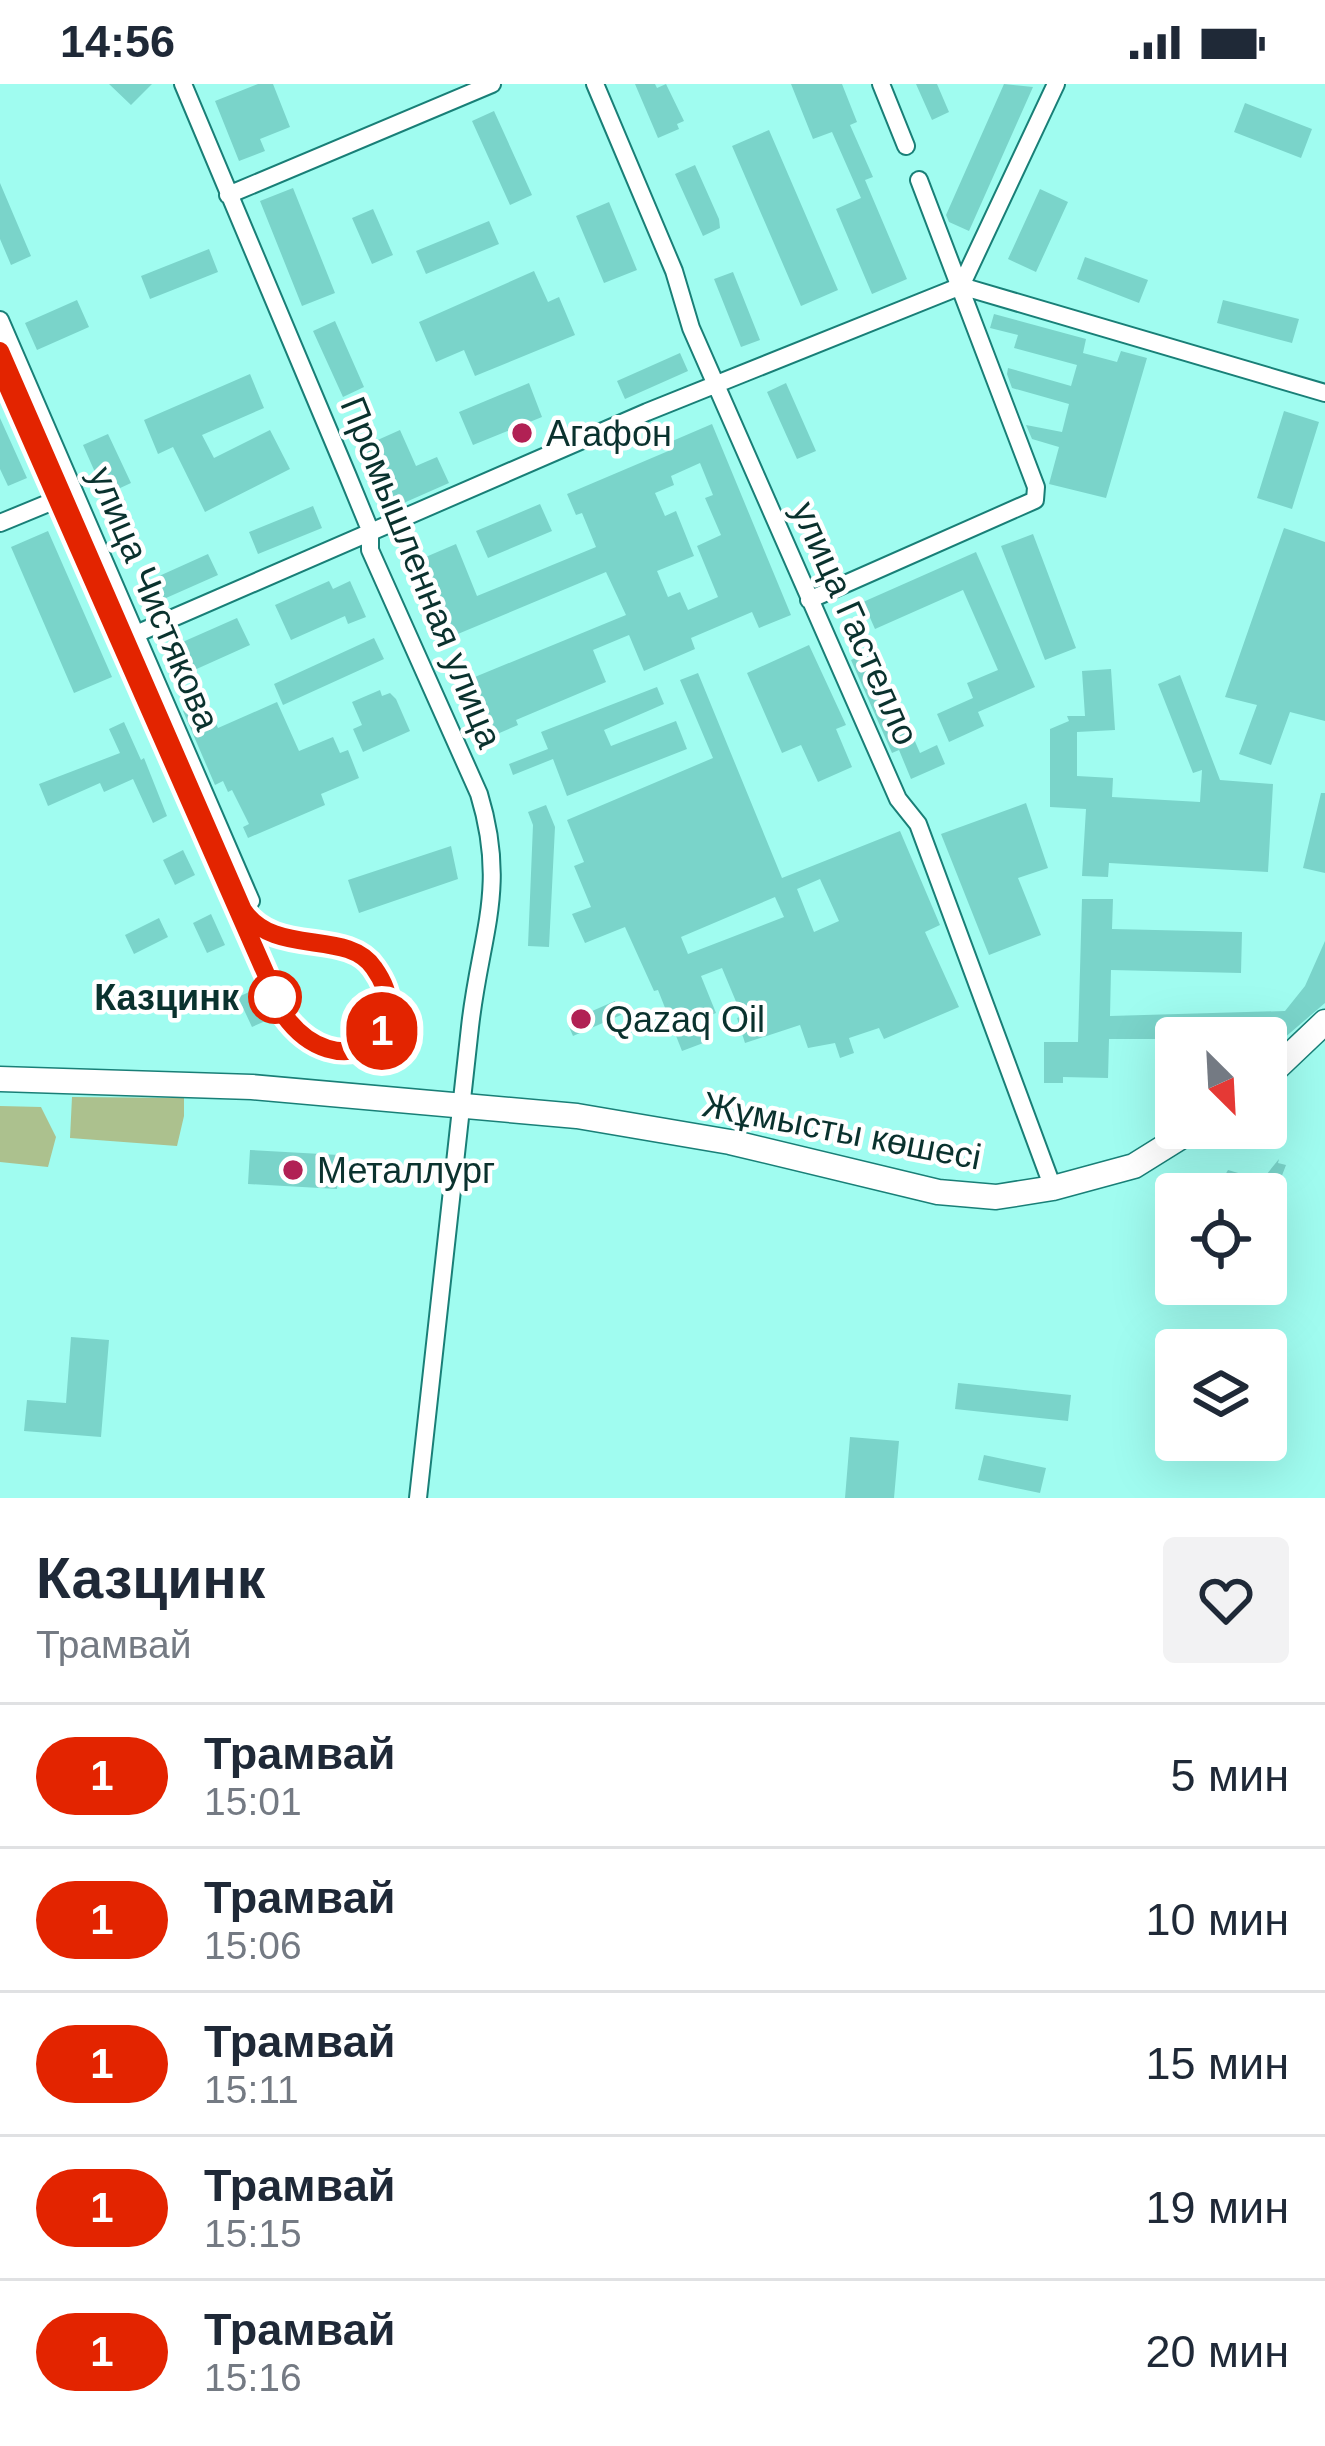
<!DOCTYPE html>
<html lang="ru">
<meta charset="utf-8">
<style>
body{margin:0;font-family:Helvetica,sans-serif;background:#f2f2f3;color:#1f2937;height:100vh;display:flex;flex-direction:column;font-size:45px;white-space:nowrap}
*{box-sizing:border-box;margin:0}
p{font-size:39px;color:#747a83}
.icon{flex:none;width:66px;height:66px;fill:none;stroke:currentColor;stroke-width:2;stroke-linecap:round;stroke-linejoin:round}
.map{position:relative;height:1414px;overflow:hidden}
.side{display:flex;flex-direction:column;background:#fff;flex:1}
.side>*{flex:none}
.badge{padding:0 24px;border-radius:39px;font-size:42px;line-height:78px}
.needle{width:78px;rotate:156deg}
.fabs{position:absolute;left:1155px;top:933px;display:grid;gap:24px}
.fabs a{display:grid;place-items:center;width:132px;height:132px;border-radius:12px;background:#fff;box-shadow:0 12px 48px #0002;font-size:60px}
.map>.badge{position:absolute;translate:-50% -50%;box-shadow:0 0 0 6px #fff}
.round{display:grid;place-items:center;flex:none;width:126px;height:126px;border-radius:12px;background:#f2f2f3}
.head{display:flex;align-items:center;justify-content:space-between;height:204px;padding:0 36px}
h1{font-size:57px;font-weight:800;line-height:90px}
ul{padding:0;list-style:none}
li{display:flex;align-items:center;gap:36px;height:144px;padding:0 36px;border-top:3px solid #e0e1e3}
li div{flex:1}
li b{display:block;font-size:45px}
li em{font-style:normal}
li .badge{min-width:132px;font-weight:700;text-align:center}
.status{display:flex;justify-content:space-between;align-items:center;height:84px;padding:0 60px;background:#fff;direction:ltr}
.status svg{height:33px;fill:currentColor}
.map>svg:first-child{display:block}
</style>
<div class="status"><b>14:56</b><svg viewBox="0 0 49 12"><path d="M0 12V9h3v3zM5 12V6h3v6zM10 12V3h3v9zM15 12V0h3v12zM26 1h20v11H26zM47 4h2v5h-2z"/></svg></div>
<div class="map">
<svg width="1325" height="1414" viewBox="0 0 1325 1414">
<rect width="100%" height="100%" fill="#a0fcf0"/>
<path fill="#acc18e" d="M 72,1013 L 184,1014 L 184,1032 L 177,1062 L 70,1054 Z
M 0,1022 L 41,1023 L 56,1053 L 48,1083 L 0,1078 Z"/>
<path fill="#7ad4ca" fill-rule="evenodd" d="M 109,0 L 152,0 L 131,21 Z
M 258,0 L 273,0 L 290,43 L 260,55 L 265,67 L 239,77 L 215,17 Z
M 635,0 L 655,0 L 657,4 L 666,0 L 684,37 L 677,40 L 679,45 L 658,54 Z
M 791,0 L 842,0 L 857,38 L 850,41 L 873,93 L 865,96 L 907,195 L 872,210 L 836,125 L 861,114 L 832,48 L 813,55 Z
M 916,0 L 937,0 L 949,28 L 932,36 Z
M 1004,0 L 1033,3 L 969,147 L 949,138 L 946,131 Z
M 1245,19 L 1312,45 L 1301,74 L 1234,48 Z
M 494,27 L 532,111 L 510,121 L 472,37 Z
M 769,46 L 838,206 L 801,222 L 732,62 Z
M 695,81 L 719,135 L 720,144 L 703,152 L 675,90 Z
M 0,99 L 31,172 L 11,181 L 0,155 Z
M 293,104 L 335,209 L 302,222 L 260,117 Z
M 1040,105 L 1068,118 L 1036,188 L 1008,175 Z
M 609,118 L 637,186 L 604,199 L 576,132 Z
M 373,125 L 393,171 L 372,180 L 352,134 Z
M 489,137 L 499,160 L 426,190 L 416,167 Z
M 209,165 L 218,188 L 150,215 L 141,192 Z
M 1085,173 L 1148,196 L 1139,219 L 1077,195 Z
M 534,187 L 548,218 L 559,213 L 575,251 L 475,292 L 464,266 L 436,278 L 419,238 Z
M 733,188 L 760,256 L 741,263 L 714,195 Z
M 77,216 L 89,243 L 37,266 L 25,239 Z
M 1223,216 L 1299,235 L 1292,259 L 1217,239 Z
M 994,230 L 1086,255 L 1083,269 L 1117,278 L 1121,267 L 1147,274 L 1106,414 L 1049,400 L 1059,363 L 1032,355 L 1026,341 L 1062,348 L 1069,320 L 1012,304 L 1007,290 L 1008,284 L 1071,302 L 1077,281 L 1014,264 L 1018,251 L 990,244 Z
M 335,237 L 364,303 L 343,313 L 313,247 Z
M 680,269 L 688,287 L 625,315 L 617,297 Z
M 250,290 L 264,324 L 202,351 L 214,374 L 270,346 L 290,385 L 205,428 L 173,363 L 158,370 L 144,336 Z
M 529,299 L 542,333 L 473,361 L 459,328 Z
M 786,299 L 816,367 L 797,375 L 767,308 Z
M 1284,327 L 1319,338 L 1292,425 L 1257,414 Z
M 0,334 L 27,394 L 8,402 L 0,385 Z
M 712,340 L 791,531 L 759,544 L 752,528 L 691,554 L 695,565 L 644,587 L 629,551 L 593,566 L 606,598 L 516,636 L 518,641 L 476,659 L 453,602 L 626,531 L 606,488 L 453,552 L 421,475 L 456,460 L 477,512 L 596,463 L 582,429 L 576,431 L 567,410 L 673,365 L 670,358 ZM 700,379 L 713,411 L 705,414 L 721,451 L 697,462 L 718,513 L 688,526 L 680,508 L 668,513 L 657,487 L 694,472 L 676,427 L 665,432 L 655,409 L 674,401 L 671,392 Z
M 400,346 L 416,382 L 437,373 L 449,399 L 390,425 L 362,363 Z
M 108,350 L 131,399 L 105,411 L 83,361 Z
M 540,420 L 552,447 L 488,474 L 476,447 Z
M 313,422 L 322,444 L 258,470 L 249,448 Z
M 1284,444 L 1325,458 L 1325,637 L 1290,628 L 1271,681 L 1239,670 L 1257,621 L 1225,613 Z
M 48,447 L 112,593 L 74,609 L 11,463 Z
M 1033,450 L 1076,564 L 1045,576 L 1001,462 Z
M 976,468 L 1035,603 L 978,628 L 984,642 L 949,658 L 937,630 L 973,614 L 967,599 L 998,586 L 963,506 L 875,545 L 863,518 Z
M 208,470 L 218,491 L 157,518 L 148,497 Z
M 329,497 L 333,505 L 350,497 L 366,533 L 348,540 L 345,532 L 291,556 L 275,521 Z
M 237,534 L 250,561 L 181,592 L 169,564 Z
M 374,554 L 384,575 L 283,621 L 274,600 Z
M 809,561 L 846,641 L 836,645 L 852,683 L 818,698 L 801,661 L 782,669 L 747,589 Z
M 875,565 L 920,669 L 937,661 L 945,680 L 911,695 L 899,666 L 892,669 L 851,576 Z
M 1111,585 L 1115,646 L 1077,648 L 1077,692 L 1113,694 L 1112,713 L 1200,718 L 1202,686 L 1193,689 L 1158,600 L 1180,591 L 1220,696 L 1273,700 L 1268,788 L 1109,779 L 1108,793 L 1082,792 L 1086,725 L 1050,723 L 1050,645 L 1069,637 L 1067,632 L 1085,632 L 1082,587 Z
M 698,589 L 782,794 L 900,747 L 940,841 L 925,848 L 959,923 L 884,955 L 879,944 L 849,954 L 854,969 L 840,974 L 835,959 L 808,964 L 800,941 L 745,959 L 737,934 L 742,932 L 722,884 L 701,892 L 716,929 L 698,936 L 706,958 L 682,967 L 658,906 L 654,907 L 625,843 L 585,859 L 572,830 L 591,823 L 574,782 L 584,778 L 567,736 L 713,674 L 680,596 ZM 820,795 L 839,837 L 814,848 L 797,805 ZM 775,813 L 784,833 L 688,870 L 681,853 Z
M 657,603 L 664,620 L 604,646 L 611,662 L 676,637 L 687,665 L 567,712 L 553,675 L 513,691 L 509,680 L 548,665 L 541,648 Z
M 380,606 L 382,612 L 390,609 L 396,615 L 410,647 L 363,668 L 353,645 L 362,641 L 352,618 Z
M 206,617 L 218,644 L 277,618 L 299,667 L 333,653 L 340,669 L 348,666 L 359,694 L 321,710 L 325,721 L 248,754 L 243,743 L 249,740 L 232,706 L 228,708 L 223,697 L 215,701 L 183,627 Z
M 124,638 L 141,676 L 144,674 L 167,732 L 153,739 L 133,695 L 104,708 L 100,699 L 48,722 L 39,700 L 120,669 L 109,645 Z
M 1321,709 L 1325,709 L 1325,789 L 1303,784 Z
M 1026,719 L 1048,784 L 1018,794 L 1041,851 L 989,871 L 941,750 Z
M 546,721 L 555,743 L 549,863 L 528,862 L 533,741 L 528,728 Z
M 451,762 L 458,795 L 359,829 L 348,796 Z
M 183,766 L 195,791 L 175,801 L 163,776 Z
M 1082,815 L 1113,815 L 1112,845 L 1242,848 L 1241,889 L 1111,886 L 1110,932 L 1285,927 L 1305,902 L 1325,857 L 1325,919 L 1283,955 L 1109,955 L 1108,994 L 1063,993 L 1063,999 L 1044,999 L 1044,958 L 1078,958 Z
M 211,830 L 225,861 L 207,869 L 193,839 Z
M 159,834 L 168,853 L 134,870 L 125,851 Z
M 256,905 L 270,935 L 252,943 L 238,913 Z
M 615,917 L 621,931 L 573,952 L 567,938 Z
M 250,1066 L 339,1071 L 337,1105 L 248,1100 Z
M 1279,1075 L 1278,1079 L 1286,1081 L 1281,1094 L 1275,1090 L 1271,1110 L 1240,1105 L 1239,1110 L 1214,1110 L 1228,1086 L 1262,1096 Z
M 71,1253 L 109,1256 L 101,1353 L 24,1347 L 27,1316 L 66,1319 Z
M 958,1299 L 1071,1311 L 1068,1337 L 955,1325 Z
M 850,1353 L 899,1357 L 894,1414 L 845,1414 Z
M 984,1371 L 1046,1384 L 1040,1409 L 978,1396 Z"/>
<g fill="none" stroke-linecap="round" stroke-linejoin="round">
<defs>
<path id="street" d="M 183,0 L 347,390 L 370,446 L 370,466 L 479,710 C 508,805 480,851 470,943 C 454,1100 436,1257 418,1414
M 595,0 L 674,187 L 691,244 L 898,715 L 918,740 L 1053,1104
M 881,0 L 906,62
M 228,111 L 492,0
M 961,202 L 1325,309
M 961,202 L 1056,0
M 0,236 L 251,817
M 0,439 L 73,409
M 809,516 L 1035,416 L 1036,403 L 919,96
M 136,550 L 647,328 L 961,202"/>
<path id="secondary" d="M 1266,994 L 1325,938
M 0,995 L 252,1003 L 577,1032 L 730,1058 L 938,1108 L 996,1113 L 1053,1104 L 1134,1082 L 1195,1044"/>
</defs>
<use href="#street" stroke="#197f77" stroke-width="20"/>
<use href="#secondary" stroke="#197f77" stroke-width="27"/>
<use href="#street" stroke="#fff" stroke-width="16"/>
<use href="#secondary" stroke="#fff" stroke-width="24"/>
<path stroke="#4b8982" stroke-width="3" d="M 0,268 L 243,826 C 276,873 347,844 374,884 C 423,953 337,1005 284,931 L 0,285"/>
</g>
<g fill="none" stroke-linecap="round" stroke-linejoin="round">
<defs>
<path id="line" d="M 0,267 L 243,826 C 275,874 347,844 374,884 C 423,953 337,1005 284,931 L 0,285"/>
</defs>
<use href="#line" stroke="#fff" stroke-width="27"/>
<use href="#line" stroke="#e32400" stroke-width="18"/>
</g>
<g fill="#b12154" stroke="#fff" stroke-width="4.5">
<circle cx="522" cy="349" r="12"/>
<circle cx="581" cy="935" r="12"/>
<circle cx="293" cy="1086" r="12"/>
</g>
<circle fill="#fff" stroke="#e32400" stroke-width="6" cx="275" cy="913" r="24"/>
<g text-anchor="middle" stroke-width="9" stroke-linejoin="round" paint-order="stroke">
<g font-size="36" fill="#0a322e" stroke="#fff" text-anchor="start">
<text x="546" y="362">Агафон</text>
<text x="605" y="948">Qazaq Oil</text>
<text x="317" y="1099">Металлург</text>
</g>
<g font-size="36" fill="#0a322e" stroke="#fff">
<text transform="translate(422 488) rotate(68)" y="13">Промышленная улица</text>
<text transform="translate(155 514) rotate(67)" y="13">улица Чистякова</text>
<text transform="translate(856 539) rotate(66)" y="13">улица Гастелло</text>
<text transform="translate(842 1046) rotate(11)" y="13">Жұмысты көшесі</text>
</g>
<g font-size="36" font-weight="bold" fill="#0a322e" stroke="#fff" text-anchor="end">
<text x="239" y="926">Казцинк</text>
</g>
</g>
</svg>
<div class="fabs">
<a><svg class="needle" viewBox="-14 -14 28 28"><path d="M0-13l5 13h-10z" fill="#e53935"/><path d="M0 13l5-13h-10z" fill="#747a83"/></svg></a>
<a><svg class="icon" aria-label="locate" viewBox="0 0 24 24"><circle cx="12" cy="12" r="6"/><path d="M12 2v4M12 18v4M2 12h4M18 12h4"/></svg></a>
<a><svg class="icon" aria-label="layers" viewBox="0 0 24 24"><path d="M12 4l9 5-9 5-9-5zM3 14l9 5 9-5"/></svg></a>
</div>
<b class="badge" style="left:382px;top:947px;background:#e32400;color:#fff">1</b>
</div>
<section class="side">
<div class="head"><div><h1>Казцинк</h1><p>Трамвай</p></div><a class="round"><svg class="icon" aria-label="heart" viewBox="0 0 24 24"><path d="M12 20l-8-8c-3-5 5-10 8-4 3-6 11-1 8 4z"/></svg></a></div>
<ul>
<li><span class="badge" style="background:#e32400;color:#fff">1</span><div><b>Трамвай</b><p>15:01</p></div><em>5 мин</em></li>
<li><span class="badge" style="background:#e32400;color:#fff">1</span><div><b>Трамвай</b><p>15:06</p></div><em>10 мин</em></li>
<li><span class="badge" style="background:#e32400;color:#fff">1</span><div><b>Трамвай</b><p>15:11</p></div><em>15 мин</em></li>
<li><span class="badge" style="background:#e32400;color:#fff">1</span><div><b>Трамвай</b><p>15:15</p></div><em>19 мин</em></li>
<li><span class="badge" style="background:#e32400;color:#fff">1</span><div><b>Трамвай</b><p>15:16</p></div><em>20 мин</em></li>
</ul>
</section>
